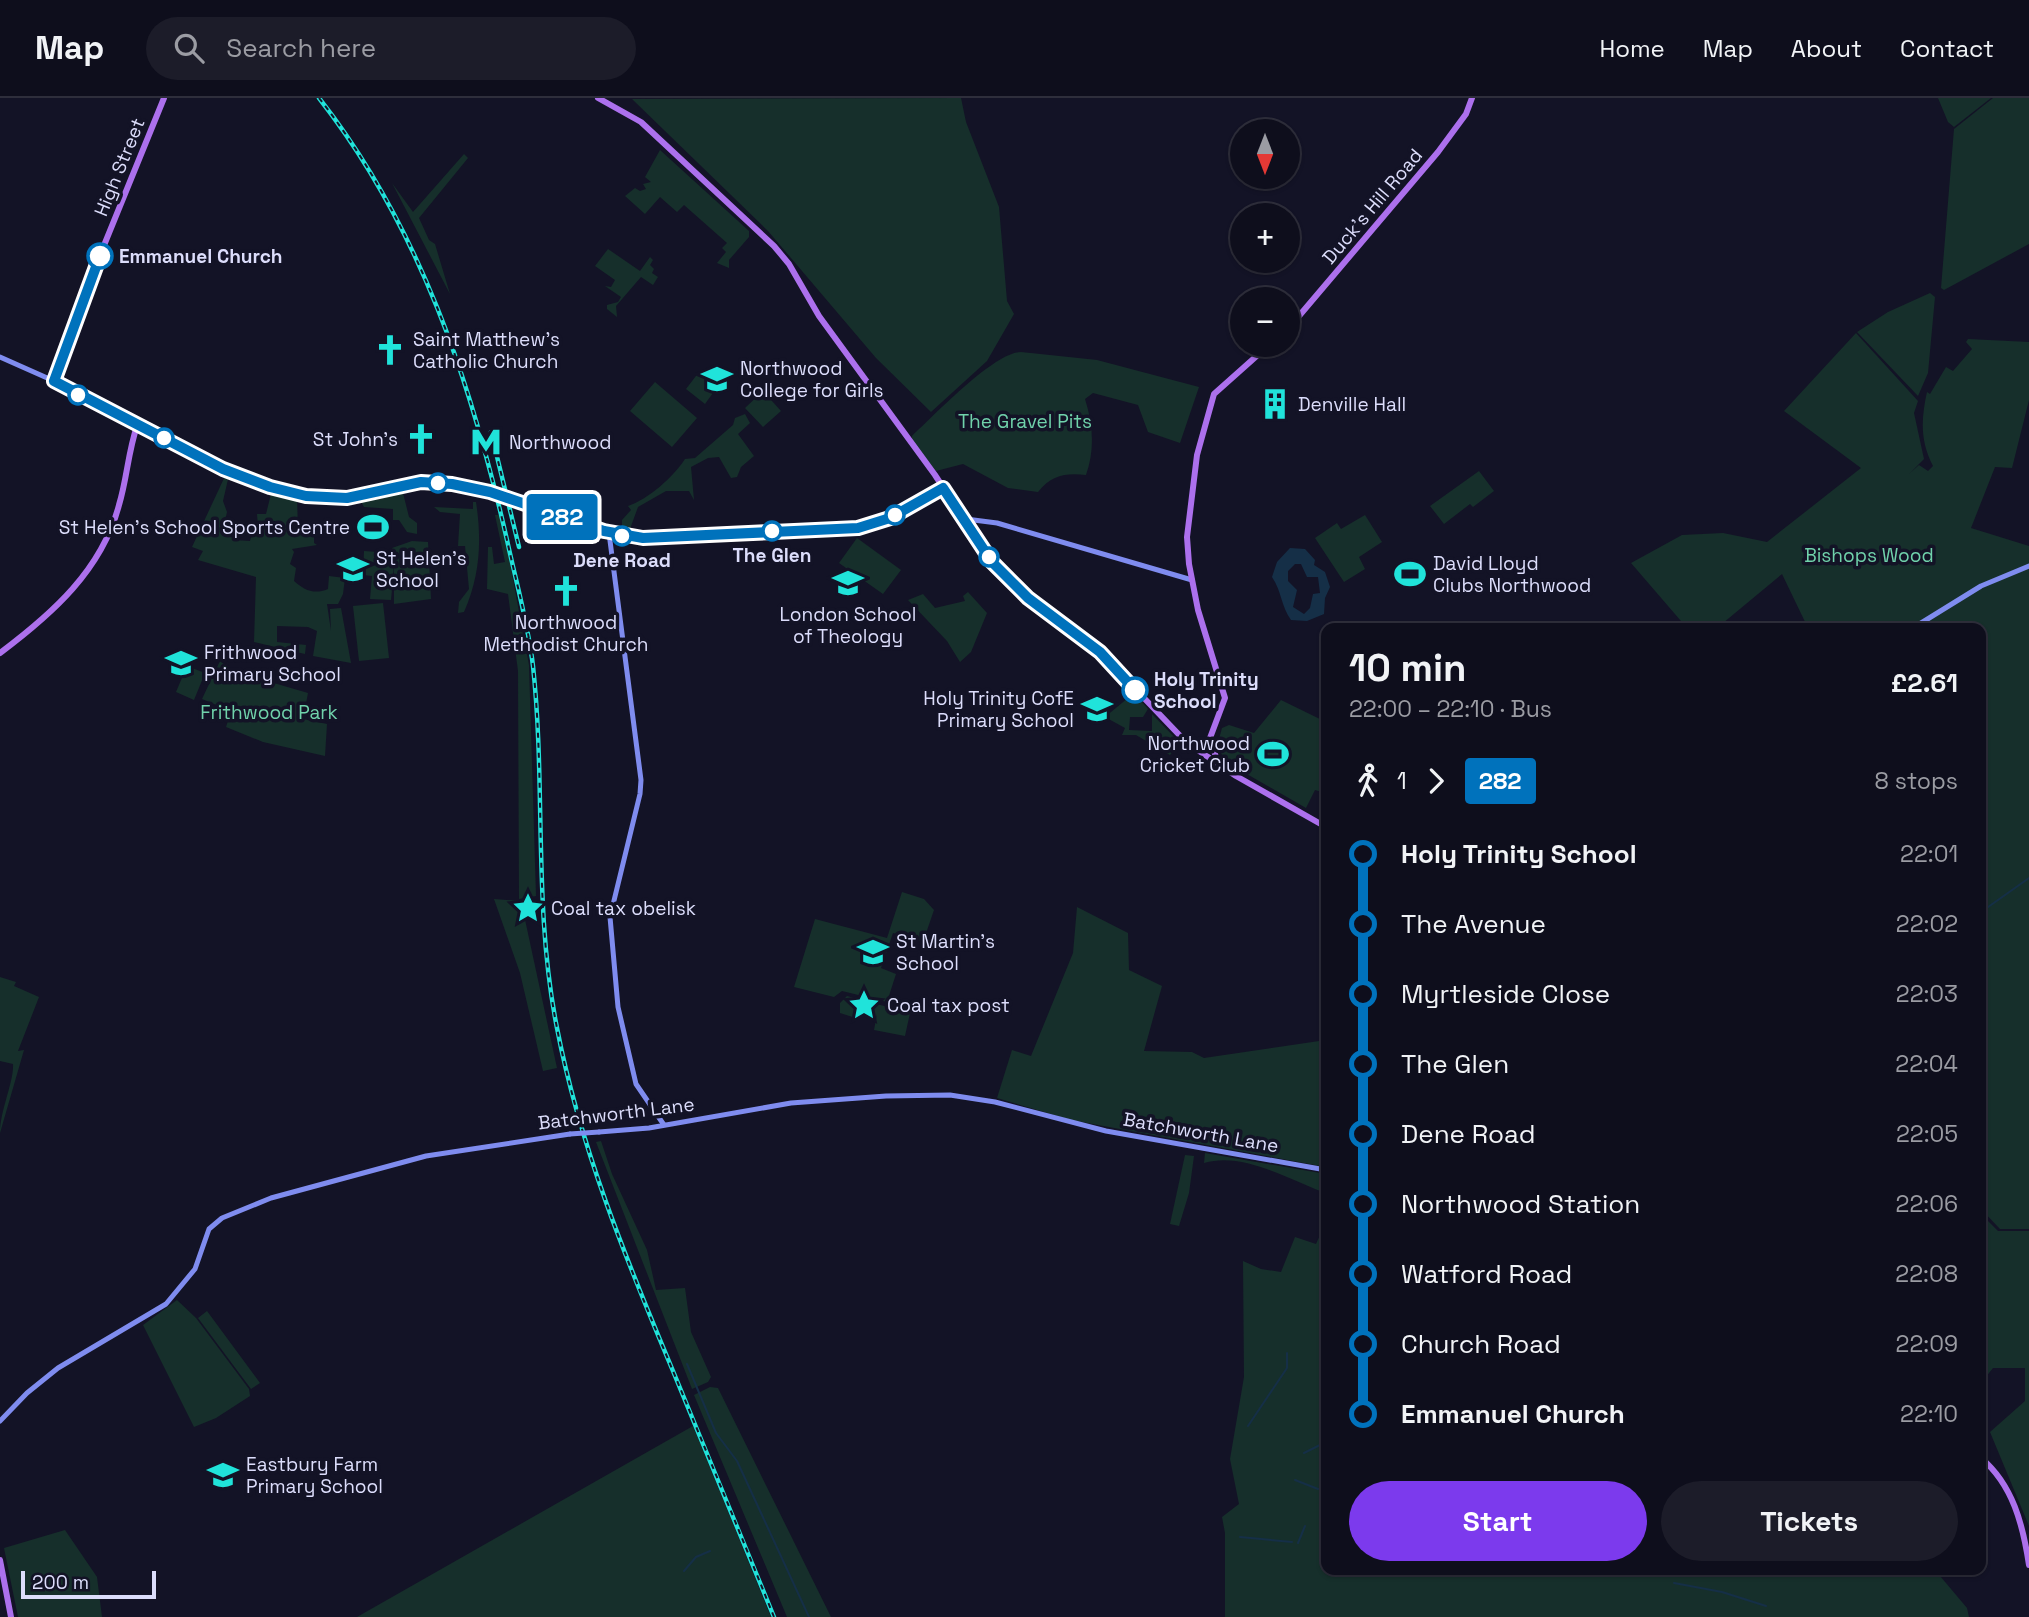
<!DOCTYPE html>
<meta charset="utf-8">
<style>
body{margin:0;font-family:"Space Grotesk",sans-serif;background:#1c1c29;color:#f1f3f6;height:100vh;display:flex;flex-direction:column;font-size:26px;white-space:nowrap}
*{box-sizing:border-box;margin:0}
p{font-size:23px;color:#9b9ca3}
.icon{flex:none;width:38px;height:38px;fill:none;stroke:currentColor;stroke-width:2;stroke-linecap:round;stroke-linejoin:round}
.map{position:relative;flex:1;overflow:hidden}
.details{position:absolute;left:1321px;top:525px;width:665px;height:952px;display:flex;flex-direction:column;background:#0e0e1c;border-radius:14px;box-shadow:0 2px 5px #0004,0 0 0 2px #2e2e3b}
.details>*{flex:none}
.badge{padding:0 14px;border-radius:5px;font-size:24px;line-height:46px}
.needle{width:46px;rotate:180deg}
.buttons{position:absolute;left:1230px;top:21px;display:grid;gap:14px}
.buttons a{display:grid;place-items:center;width:70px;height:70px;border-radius:50%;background:#0e0e1c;box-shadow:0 2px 5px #0004,0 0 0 2px #2e2e3b;font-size:35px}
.scale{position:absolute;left:21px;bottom:18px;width:135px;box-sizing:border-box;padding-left:7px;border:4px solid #dcddfb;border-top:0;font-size:19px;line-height:24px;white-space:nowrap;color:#dcddfb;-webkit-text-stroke:5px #131326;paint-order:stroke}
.map>.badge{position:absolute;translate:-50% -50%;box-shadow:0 0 0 4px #fff}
.legs{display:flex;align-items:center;gap:10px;height:77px;padding:0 28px;font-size:23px}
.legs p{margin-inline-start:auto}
.headline{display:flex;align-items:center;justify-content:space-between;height:119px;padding:0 28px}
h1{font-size:38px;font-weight:600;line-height:52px}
.cta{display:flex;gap:14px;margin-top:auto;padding:14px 28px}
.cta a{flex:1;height:80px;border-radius:42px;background:#7c3aed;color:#fff;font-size:28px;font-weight:600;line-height:80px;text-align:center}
.cta a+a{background:#1c1c29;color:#f1f3f6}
ul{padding:0 28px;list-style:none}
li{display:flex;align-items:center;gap:24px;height:70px;font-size:26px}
li i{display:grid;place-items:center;width:10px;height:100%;margin:0 9px;background:currentColor}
li i::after{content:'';width:18px;height:18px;margin:-9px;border:5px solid;border-radius:50%;background:#0e0e1c}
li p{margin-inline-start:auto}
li:first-child i{background:linear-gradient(#0000 50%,currentColor 0)}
li:last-child i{background:linear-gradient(currentColor 50%,#0000 0)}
header{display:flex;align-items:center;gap:42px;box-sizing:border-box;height:98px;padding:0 35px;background:#0e0e1c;border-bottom:2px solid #2e2e3b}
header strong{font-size:33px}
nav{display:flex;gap:38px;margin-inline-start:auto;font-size:24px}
.search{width:490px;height:63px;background:#1c1c29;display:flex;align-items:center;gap:18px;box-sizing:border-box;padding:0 24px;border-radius:38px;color:#9b9ca3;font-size:26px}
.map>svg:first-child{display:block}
</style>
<header>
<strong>Map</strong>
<div class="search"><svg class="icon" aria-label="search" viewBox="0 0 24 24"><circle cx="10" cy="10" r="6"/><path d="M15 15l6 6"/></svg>Search here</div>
<nav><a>Home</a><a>Map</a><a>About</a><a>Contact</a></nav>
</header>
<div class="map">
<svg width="2029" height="1519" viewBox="0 0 2029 1519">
<rect width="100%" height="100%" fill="#131326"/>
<path fill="#162f2b" d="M 961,0 L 966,24 L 999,109 L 1007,203 L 1014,216 L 987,263 L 931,314 L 876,260 L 768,133 L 632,1 Z
M 1938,0 L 1991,0 L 1954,29 L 1948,24 Z
M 1993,0 L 2029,0 L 2029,146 L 1944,192 L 1941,190 L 1954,31 Z
M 660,52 L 749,133 L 749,139 L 729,162 L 729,170 L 717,165 L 726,154 L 722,150 L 727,145 L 684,107 L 677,114 L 660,99 L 645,116 L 625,98 L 635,90 L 640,93 L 646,91 L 643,86 L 651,84 L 645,79 Z
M 464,56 L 468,60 L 419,120 L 429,142 L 435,146 L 450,196 L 392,85 L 413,114 Z
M 608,151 L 640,173 L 650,159 L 653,162 L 650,167 L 654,171 L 652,175 L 658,179 L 653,187 L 641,179 L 616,208 L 617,219 L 607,211 L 607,207 L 618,204 L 621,199 L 605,188 L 611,189 L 615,182 L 595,168 Z
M 1930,195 L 1935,199 L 1928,275 L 1918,298 L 1857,234 L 1888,214 Z
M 1856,235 L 1918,303 L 1914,315 L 1924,361 L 1909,376 L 1919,367 L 1928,373 L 1933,368 C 1920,343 1921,321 1927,294 L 1930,296 L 1946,269 L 1953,273 L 1972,251 L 1966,244 L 1968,241 L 2029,244 L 2029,302 L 2012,370 L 1995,369 L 1971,430 L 2029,448 L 2029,1131 L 2000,1131 L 1981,1111 L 1981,530 L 1808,530 L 1782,476 L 1717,530 L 1687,530 L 1631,465 L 1682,437 L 1723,435 L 1767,444 L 1861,370 L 1784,313 Z
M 1021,254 L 1097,262 L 1199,289 L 1180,345 L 1148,334 L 1138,307 L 1093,295 L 1085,301 C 1093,326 1095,352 1086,377 C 1065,375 1052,377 1038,394 L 1008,390 L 963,366 L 936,373 L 912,343 L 912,338 C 936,316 993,255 1021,254 Z
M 699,274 L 718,288 L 705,306 L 686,291 Z
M 655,284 L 697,320 L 672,349 L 630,313 Z
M 763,293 L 781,313 L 763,329 L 745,310 Z
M 745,316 L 750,325 L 738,336 L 754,358 L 741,369 L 737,379 L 731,380 L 719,359 L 708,360 L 691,369 L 694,402 L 689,393 L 666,393 L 638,409 L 630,431 L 622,431 L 622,422 L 631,412 L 628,408 C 649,401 673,379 685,361 L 695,360 L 733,327 L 735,320 Z
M 1479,373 L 1494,393 L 1473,409 L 1470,406 L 1444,426 L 1430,408 Z
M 226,376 L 229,377 L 223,403 L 227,414 L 224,427 L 234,442 L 250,443 L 253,431 L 258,428 L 257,416 L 266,416 L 272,392 L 297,399 L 298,432 L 314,433 L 314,445 L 317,447 L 292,451 L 294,454 L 290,466 L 296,470 L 294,483 C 304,492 314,497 328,491 L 329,478 L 345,480 L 343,496 L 338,506 L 327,506 L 331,533 L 330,511 L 341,510 L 351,565 L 313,558 L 317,533 L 308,529 L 277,528 L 277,544 L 306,547 L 305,556 L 254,544 L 256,479 L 198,462 L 203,453 L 192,449 Z
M 402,391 L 409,419 L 417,425 L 417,436 L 407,434 L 399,422 L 393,422 L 393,411 L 364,409 L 359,400 Z
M 473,404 L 476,404 C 482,443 480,478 464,514 L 458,515 L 459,504 L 469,491 L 465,448 L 458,448 L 460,416 L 440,414 L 434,409 L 473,411 Z
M 495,417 L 501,417 L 529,567 L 536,798 L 519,801 L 518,573 L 508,496 L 487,491 L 488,449 L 492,449 L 494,466 L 505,464 Z
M 1365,417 L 1382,444 L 1359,459 L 1365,471 L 1344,484 L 1315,440 L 1337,425 L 1341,431 Z
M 857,440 L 901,472 L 883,496 L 839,465 Z
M 412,443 L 428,444 L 431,501 L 394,506 L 394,464 L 393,479 L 388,479 L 393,480 L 391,502 L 370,501 L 372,478 L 363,477 L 364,453 L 391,455 L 394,458 L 392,450 Z
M 968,494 L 987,515 L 971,554 L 960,564 L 947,543 L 908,502 L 923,496 L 935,510 L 965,503 L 963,498 Z
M 383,505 L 389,560 L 359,563 L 353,508 Z
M 220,563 L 233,573 L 308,595 L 303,621 L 327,626 L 325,658 L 263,644 L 226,629 L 231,613 L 202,601 Z
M 187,568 L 205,575 L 194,602 L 176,594 Z
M 1134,595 L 1148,611 L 1143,619 L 1130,619 L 1129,632 L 1152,633 L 1152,616 L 1180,645 L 1170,657 L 1136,637 L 1122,637 L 1125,630 L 1105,619 Z
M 1281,602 L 1326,624 L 1326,687 L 1322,694 L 1315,692 L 1306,710 L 1226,664 L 1217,648 L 1222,630 L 1229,627 L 1254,635 Z
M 902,794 L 924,801 L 934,812 L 923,844 L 893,835 L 881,870 L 896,876 L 887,904 L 842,893 L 834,899 L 794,889 L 815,821 L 887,840 Z
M 494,801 L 521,803 L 557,970 L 543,973 L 520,875 Z
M 1077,809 L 1128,835 L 1129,872 L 1162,888 L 1144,953 L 1192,954 L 1204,960 L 1326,942 L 1326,1069 L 1071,1022 L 997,1000 L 1012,952 L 1031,958 L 1073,855 Z
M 0,879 L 16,884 L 14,888 L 39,899 L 18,953 L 24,952 L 0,1035 C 0,1012 14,984 13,966 L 0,963 Z
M 847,898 L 910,915 L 905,938 L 874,932 L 877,916 L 875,922 L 872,921 L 871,914 L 859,915 L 859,921 L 840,915 L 840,905 Z
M 601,1043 L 612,1076 L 647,1152 L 656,1192 L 685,1190 L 691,1234 L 711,1279 L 708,1284 L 692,1291 L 596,1044 Z
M 1205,1055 L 1326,1076 L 1326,1095 C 1289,1082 1243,1053 1204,1065 Z
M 1185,1057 L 1194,1058 L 1189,1095 L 1179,1128 L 1170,1126 Z
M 1981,1116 L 1998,1133 L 2029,1133 L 2029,1428 L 1990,1334 L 2025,1303 L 2025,1270 L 1993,1270 L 1981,1285 Z
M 1326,1124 L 1326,1472 L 1935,1472 L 1967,1510 L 1969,1519 L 1225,1519 L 1225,1435 L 1222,1419 L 1239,1406 L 1230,1361 L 1244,1279 L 1243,1163 L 1261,1171 L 1281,1174 L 1295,1139 L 1316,1146 Z
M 177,1202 L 196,1220 L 249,1291 L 250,1298 L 216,1320 L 194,1329 L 143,1227 Z
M 207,1213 L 260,1285 L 251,1291 L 198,1220 Z
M 710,1289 L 718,1290 L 831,1519 L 787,1519 L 694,1297 Z
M 693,1328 L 771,1519 L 357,1519 Z
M 65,1432 L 97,1479 L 102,1519 L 18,1519 L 4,1450 Z"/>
<path fill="#152f47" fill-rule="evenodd" d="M 1290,450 L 1305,451 L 1315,462 L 1314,467 L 1325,474 L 1330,489 L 1325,500 L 1324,516 L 1307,523 L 1291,522 C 1281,508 1282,494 1272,479 L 1277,464 ZM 1295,466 L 1301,466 L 1307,479 L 1318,479 L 1320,495 L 1313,496 L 1310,510 L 1304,516 L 1293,509 L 1297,492 L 1288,483 L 1288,473 Z"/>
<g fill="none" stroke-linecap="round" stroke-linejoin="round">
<path stroke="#152f47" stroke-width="2" d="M 1981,814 L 2029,780
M 1324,1228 L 1326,1227
M 687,1266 L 716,1335 L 737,1363 L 809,1519
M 1248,1328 L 1287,1270 L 1287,1255
M 1304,1355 L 1326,1344
M 1295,1382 L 1318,1391
M 1240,1439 L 1292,1444
M 1298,1445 L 1305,1428
M 684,1473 L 696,1459 L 710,1453
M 1674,1485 L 1722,1494 L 1766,1508"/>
<path stroke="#7f8cef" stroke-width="5" d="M 0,259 L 54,283
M 137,328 C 197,353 252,394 320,399 C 354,402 386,390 419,384 C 442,381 471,388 493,394
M 516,403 L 604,434 L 658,440 L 706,435 L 858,430 L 890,420 L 943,390
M 966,421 L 997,425 L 1192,482
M 609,435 L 641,682 L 640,696 L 610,819 L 618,909 L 636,986 L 664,1027
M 1913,530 L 1981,488 L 2029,468
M 599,1034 L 649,1030 L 791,1005 L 886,998 L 950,997 L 995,1004 L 1106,1033 L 1326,1072
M 0,1323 L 27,1295 L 58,1270 L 166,1206 L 195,1171 L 209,1131 L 222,1120 L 271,1100 L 426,1058 L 570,1036"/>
<path stroke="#ac70ed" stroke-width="6" d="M 598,0 L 641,24 L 774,148 L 789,166 L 819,218 L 935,377 L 992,464 L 1028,500 L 1100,554 L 1186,644 L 1236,678 L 1326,729
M 1288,231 L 1438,54 L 1466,16 L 1472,0
M 0,555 C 52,516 102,472 119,407 C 127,381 128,354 137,328 L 54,283 L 96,167 L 164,0
M 1212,642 L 1217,665
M 1204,656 L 1225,600 L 1198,512 L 1189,466 L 1187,439 L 1197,357 L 1214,296 L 1269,247
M 1981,1360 C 2013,1387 2023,1427 2029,1467
M 0,1462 L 11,1519"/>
<defs>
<path id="rail" d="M 319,0 C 420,129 471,284 507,442 C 516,484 528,525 533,568 C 546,689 533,810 557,930 C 580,1049 626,1161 673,1273 C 707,1355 741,1437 774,1519
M 491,334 L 519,449"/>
</defs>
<use href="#rail" stroke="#20e3da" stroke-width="4.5"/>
<use href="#rail" stroke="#131326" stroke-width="2" stroke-dasharray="5" stroke-linecap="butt"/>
<path stroke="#7f8cef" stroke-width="5" d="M 493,394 L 516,403
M 570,1036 L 599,1034"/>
</g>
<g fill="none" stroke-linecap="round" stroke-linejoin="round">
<defs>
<path id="line-1" d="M 100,158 L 54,283 L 223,371 L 270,389 L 306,398 L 347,400 L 421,384 L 452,386 L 490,394 L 604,433 L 643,440 L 858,430 L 890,420 L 943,390 L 992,464 L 1028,500 L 1100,554 L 1135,592"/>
</defs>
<use href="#line-1" stroke="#fff" stroke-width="16"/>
<use href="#line-1" stroke="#0072bc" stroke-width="10"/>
</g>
<defs>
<symbol id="church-bare" viewBox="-9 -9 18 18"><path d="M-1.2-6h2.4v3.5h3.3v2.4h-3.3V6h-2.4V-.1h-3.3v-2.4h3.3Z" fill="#20e3da" stroke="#131326" stroke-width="2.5" paint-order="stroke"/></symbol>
<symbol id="school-bare" viewBox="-9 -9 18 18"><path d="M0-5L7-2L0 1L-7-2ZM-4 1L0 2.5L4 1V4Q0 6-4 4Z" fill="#20e3da" stroke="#131326" stroke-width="2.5" paint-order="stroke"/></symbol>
<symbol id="building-bare" viewBox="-9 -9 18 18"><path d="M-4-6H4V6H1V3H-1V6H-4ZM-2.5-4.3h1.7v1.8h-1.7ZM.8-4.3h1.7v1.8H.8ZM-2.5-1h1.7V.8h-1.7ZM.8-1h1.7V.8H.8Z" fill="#20e3da" stroke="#131326" stroke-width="2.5" paint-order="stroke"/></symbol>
<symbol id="metro-bare" viewBox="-9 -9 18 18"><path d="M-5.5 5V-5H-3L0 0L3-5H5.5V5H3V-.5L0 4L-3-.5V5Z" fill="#20e3da" stroke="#131326" stroke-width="2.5" paint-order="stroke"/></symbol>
<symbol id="stadium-bare" viewBox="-9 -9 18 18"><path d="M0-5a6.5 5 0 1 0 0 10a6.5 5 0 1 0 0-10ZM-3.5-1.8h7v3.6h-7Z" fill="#20e3da" stroke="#131326" stroke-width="2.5" paint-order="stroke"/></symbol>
<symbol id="university-bare" viewBox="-9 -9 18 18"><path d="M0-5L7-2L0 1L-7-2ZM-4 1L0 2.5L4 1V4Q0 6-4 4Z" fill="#20e3da" stroke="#131326" stroke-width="2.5" paint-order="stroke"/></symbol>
<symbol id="sight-bare" viewBox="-9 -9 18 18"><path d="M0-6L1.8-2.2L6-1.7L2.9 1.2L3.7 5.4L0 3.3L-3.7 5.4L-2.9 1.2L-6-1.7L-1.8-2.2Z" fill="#20e3da" stroke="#131326" stroke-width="2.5" paint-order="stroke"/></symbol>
</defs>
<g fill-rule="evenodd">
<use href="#church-bare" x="368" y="230" width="44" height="44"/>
<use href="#school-bare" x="695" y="259" width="44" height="44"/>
<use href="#building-bare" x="1253" y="284" width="44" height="44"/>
<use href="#church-bare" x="399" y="319" width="44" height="44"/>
<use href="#metro-bare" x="464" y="322" width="44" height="44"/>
<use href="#stadium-bare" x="351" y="407" width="44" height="44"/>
<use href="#school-bare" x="331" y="449" width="44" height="44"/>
<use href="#stadium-bare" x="1388" y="454" width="44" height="44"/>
<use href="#university-bare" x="826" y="463" width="44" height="44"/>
<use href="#church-bare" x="544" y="471" width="44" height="44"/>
<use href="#school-bare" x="159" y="543" width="44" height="44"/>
<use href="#school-bare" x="1075" y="589" width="44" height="44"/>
<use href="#stadium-bare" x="1251" y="634" width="44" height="44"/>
<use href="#sight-bare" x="506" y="788" width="44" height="44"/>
<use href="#school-bare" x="851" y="832" width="44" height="44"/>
<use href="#sight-bare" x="842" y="885" width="44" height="44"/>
<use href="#school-bare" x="201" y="1355" width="44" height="44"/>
</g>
<g fill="#fff" stroke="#0072bc" stroke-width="3.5">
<circle cx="100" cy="158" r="12"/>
<circle cx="78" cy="297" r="9"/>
<circle cx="164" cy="340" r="9"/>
<circle cx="438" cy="385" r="9"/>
<circle cx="895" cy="417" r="9"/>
<circle cx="772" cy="433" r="9"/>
<circle cx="622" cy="438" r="9"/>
<circle cx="989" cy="459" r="9"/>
<circle cx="1135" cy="592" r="12"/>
</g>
<g text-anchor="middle" stroke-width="7" stroke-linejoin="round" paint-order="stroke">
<g font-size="19" fill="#dcddfb" stroke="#131326">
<text transform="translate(119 69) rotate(-68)" y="7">High Street</text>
<text transform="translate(1372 108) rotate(-50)" y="7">Duck's Hill Road</text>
<text transform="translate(616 1015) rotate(-7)" y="7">Batchworth Lane</text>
<text transform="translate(1201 1034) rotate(10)" y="7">Batchworth Lane</text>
</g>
<g font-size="19" font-weight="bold" fill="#dcddfb" stroke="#131326" text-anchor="start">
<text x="119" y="165">Emmanuel Church</text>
<text x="772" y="464" text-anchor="middle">The Glen</text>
<text x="622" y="469" text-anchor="middle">Dene Road</text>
<text x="1154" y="588">Holy Trinity<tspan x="1154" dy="22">School</tspan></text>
</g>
<g font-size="19" fill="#dcddfb" stroke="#131326" text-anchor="start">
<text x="413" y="248">Saint Matthew's<tspan x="413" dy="22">Catholic Church</tspan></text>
<text x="740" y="277">Northwood<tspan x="740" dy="22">College for Girls</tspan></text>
<text x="1298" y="313">Denville Hall</text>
<text x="398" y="348" text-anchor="end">St John's</text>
<text x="509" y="351">Northwood</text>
<text x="350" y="436" text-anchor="end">St Helen's School Sports Centre</text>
<text x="376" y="467">St Helen's<tspan x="376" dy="22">School</tspan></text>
<text x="1433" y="472">David Lloyd<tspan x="1433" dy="22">Clubs Northwood</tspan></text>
<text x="848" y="523" text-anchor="middle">London School<tspan x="848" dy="22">of Theology</tspan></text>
<text x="566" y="531" text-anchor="middle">Northwood<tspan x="566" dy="22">Methodist Church</tspan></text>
<text x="204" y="561">Frithwood<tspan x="204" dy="22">Primary School</tspan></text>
<text x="1074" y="607" text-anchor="end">Holy Trinity CofE<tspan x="1074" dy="22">Primary School</tspan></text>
<text x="1250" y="652" text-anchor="end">Northwood<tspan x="1250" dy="22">Cricket Club</tspan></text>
<text x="551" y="817">Coal tax obelisk</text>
<text x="896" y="850">St Martin's<tspan x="896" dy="22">School</tspan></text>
<text x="887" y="914">Coal tax post</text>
<text x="246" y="1373">Eastbury Farm<tspan x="246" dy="22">Primary School</tspan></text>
</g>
<g font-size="19" fill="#70d2ab" stroke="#131326">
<text x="1025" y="330">The Gravel Pits</text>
<text x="1869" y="464">Bishops Wood</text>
<text x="269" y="621">Frithwood Park</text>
</g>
</g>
</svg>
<div class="buttons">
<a><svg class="needle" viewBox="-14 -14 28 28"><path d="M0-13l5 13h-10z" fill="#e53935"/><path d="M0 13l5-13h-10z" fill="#9b9ca3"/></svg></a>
<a>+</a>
<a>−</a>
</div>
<div class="scale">200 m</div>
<b class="badge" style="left:562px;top:419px;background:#0072bc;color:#fff">282</b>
<section class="details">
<div class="headline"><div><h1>10 min</h1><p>22:00 – 22:10 · Bus</p></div><b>£2.61</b></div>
<div class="legs"><svg class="icon" aria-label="walk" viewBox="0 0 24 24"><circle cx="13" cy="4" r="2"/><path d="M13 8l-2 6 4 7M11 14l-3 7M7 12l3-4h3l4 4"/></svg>1<svg class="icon" aria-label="forward" viewBox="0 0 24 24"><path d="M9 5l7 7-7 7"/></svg><b class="badge" style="background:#0072bc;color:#fff">282</b><p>8 stops</p></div>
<ul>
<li><i style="color:#0072bc"></i><b>Holy Trinity School</b><p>22:01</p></li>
<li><i style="color:#0072bc"></i><span>The Avenue</span><p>22:02</p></li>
<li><i style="color:#0072bc"></i><span>Myrtleside Close</span><p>22:03</p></li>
<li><i style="color:#0072bc"></i><span>The Glen</span><p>22:04</p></li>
<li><i style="color:#0072bc"></i><span>Dene Road</span><p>22:05</p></li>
<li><i style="color:#0072bc"></i><span>Northwood Station</span><p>22:06</p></li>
<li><i style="color:#0072bc"></i><span>Watford Road</span><p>22:08</p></li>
<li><i style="color:#0072bc"></i><span>Church Road</span><p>22:09</p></li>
<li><i style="color:#0072bc"></i><b>Emmanuel Church</b><p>22:10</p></li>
</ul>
<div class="cta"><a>Start</a><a>Tickets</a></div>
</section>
</div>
